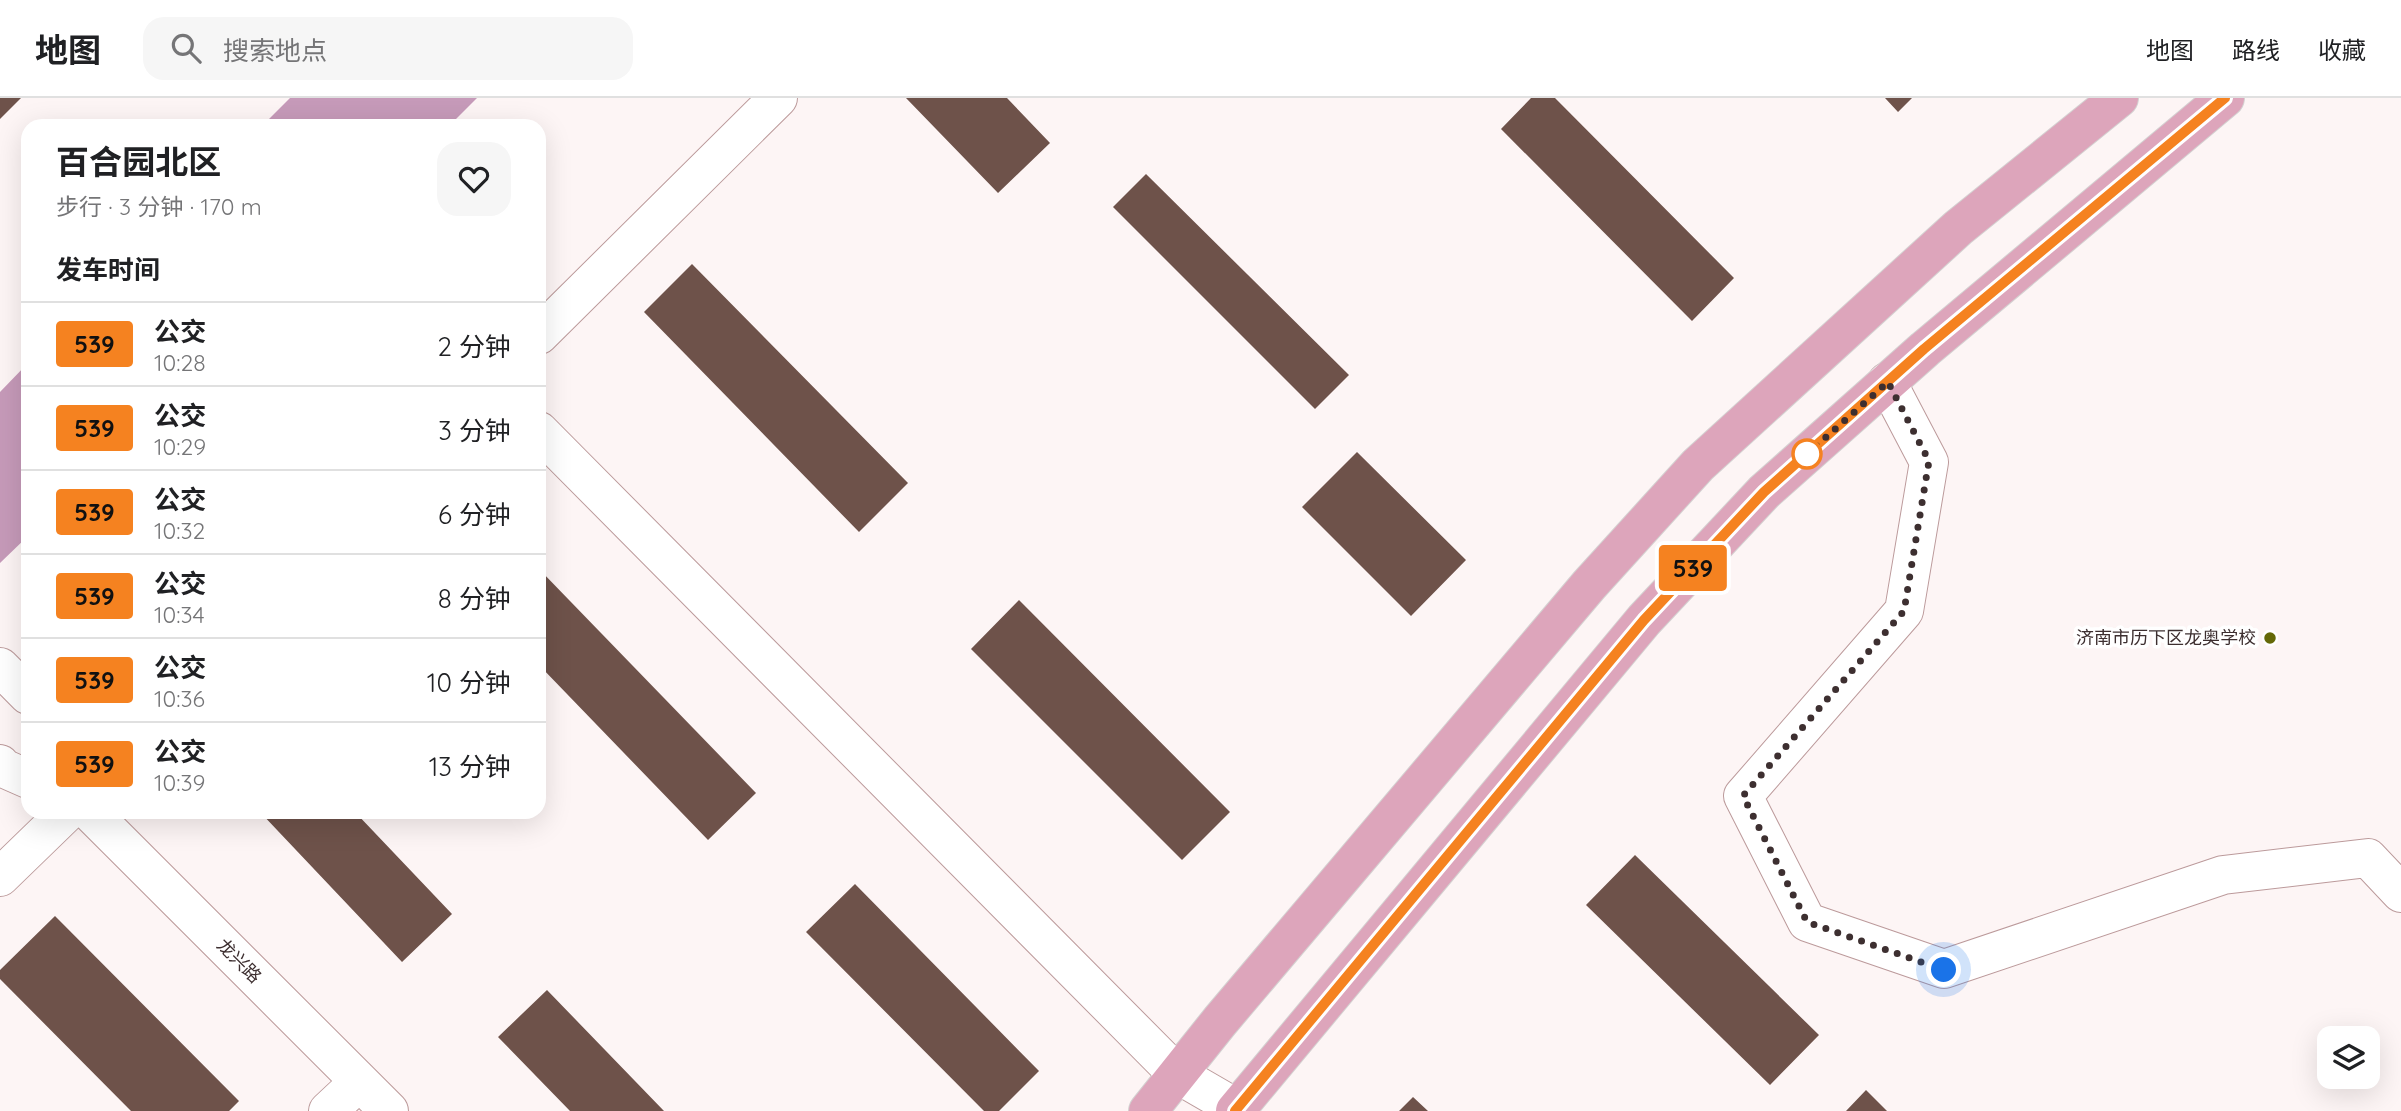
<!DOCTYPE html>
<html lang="zh">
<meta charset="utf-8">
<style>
body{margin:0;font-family:Quicksand,"Noto Sans SC",sans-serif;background:#f6f6f6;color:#202124;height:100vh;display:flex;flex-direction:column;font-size:26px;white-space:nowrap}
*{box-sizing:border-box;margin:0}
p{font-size:23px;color:#757577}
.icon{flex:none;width:38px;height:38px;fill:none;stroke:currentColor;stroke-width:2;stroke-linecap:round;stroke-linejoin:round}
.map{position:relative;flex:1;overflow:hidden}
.side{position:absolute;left:21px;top:21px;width:525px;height:700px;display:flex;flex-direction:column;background:#fff;border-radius:21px;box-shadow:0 7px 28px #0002}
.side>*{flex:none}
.badge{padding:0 14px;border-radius:5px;font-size:24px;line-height:46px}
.fabs{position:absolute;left:2317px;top:928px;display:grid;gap:14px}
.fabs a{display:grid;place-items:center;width:63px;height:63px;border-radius:14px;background:#fff;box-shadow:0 7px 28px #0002;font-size:35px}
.you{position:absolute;width:35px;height:35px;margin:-18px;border:5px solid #fff;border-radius:50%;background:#1a73e8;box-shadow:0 0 0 10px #1a73e833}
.map>.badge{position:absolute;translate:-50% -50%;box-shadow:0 0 0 4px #fff}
h2{padding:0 35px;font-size:26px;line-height:63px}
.round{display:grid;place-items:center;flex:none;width:74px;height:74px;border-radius:21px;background:#f6f6f6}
.headline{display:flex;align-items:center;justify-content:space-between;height:119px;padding:0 35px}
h1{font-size:33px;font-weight:700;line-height:52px}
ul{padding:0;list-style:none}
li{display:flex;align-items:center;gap:21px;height:84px;padding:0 35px;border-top:2px solid #e0e0e0}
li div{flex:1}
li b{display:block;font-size:26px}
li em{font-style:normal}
li .badge{min-width:77px;font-weight:700;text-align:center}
header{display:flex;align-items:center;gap:42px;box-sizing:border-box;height:98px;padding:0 35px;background:#fff;border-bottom:2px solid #e0e0e0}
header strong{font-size:33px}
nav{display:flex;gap:38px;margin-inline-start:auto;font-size:24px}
.search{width:490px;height:63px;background:#f6f6f6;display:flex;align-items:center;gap:18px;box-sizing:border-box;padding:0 24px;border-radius:21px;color:#757577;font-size:26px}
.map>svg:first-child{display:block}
</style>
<header>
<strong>地图</strong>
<div class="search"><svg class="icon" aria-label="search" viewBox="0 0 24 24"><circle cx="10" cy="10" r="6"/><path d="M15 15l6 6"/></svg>搜索地点</div>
<nav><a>地图</a><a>路线</a><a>收藏</a></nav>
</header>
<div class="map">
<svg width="2401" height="1013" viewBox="0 0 2401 1013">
<rect width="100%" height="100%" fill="#fdf5f5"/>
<path fill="#c69ab9" d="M 290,0 L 477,0 L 449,28 L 262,28 Z
M 28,265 L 28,438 L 0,465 L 0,294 Z"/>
<path fill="#6e524a" d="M 0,0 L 21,0 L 0,21 Z
M 906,0 L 1007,0 L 1050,45 L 998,95 Z
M 1531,0 L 1555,0 L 1734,180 L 1692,223 L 1501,31 Z
M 1885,0 L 1912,0 L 1898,14 Z
M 1146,76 L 1349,277 L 1315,311 L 1113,109 Z
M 692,166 L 908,385 L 859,434 L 644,214 Z
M 1357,354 L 1466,462 L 1411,518 L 1302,409 Z
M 539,471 L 756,695 L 708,742 L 539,567 Z
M 1019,502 L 1230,714 L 1182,762 L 971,551 Z
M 260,714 L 355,714 L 452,816 L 402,864 Z
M 1635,757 L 1819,937 L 1770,987 L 1586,807 Z
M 855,786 L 1039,973 L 999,1013 L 984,1013 L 806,834 Z
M 55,818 L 239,1003 L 229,1013 L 131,1013 L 0,881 L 0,872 Z
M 547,892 L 664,1013 L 570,1013 L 498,939 Z
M 1866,992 L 1887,1013 L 1846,1013 Z
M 1413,999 L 1428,1013 L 1399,1013 Z"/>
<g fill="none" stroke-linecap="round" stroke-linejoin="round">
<defs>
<path id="minor" d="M 539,237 L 778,0
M 1887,284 L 1929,364 L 1904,513 L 1743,698 L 1807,824 L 1944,871 L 2223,777 L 2368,760 L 2401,795
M 539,333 L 1177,976 L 1241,1013
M 0,569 L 28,597
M 0,666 L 3,670 L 28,681
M 90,714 L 389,1013
M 0,779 L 67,714
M 328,1013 L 359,984"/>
<path id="major" d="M 1148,1013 L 1220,923 L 1589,487 L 1698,367 L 1958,130 L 2119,0
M 1235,1013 L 1644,522 L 1764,394 L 1925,251 L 2225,0"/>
</defs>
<use href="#minor" stroke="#bc9a9b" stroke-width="40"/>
<use href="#major" stroke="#d4d1d1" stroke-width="40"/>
<use href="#minor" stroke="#fff" stroke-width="38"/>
<use href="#major" stroke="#dda5bb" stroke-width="38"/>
</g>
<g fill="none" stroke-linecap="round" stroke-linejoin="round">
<defs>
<path id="line" d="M 1235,1013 L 1644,522 L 1764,394 L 1924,251 L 2225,0"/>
</defs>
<use href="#line" stroke="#fff" stroke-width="16"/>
<use href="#line" stroke="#f58220" stroke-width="10"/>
<path stroke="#3d2f30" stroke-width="7" stroke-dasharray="0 12.6" d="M 1807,356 L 1888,284 L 1929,363 L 1904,513 L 1743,698 L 1807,824 L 1944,872"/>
</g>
<circle fill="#fff" stroke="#f58220" stroke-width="3.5" cx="1807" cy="356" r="14"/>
<circle fill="#646807" stroke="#fff" stroke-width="2.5" cx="2270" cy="540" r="7"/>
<g text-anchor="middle" stroke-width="7" stroke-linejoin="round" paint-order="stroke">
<g font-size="18" fill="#3d2f30" stroke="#fff" text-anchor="end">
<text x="2256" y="546">济南市历下区龙奥学校</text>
</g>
<g font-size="18" fill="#3d2f30" stroke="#fff">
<text transform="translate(239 863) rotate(45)" y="6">龙兴路</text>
</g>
</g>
</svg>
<div class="fabs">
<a><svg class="icon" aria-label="layers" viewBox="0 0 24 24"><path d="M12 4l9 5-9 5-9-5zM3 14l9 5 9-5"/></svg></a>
</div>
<div class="you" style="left:1944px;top:872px"></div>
<b class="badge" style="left:1693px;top:470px;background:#f58220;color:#111">539</b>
<section class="side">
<div class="headline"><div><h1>百合园北区</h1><p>步行 · 3 分钟 · 170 m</p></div><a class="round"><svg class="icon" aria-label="heart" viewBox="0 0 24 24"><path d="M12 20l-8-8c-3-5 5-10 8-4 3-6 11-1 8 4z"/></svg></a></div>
<h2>发车时间</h2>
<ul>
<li><span class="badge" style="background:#f58220;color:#111">539</span><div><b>公交</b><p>10:28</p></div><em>2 分钟</em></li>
<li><span class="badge" style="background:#f58220;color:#111">539</span><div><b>公交</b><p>10:29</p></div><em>3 分钟</em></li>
<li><span class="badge" style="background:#f58220;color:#111">539</span><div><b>公交</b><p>10:32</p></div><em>6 分钟</em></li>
<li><span class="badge" style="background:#f58220;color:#111">539</span><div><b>公交</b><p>10:34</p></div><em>8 分钟</em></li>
<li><span class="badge" style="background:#f58220;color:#111">539</span><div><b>公交</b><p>10:36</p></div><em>10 分钟</em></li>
<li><span class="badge" style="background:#f58220;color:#111">539</span><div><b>公交</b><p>10:39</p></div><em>13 分钟</em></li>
</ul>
</section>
</div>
